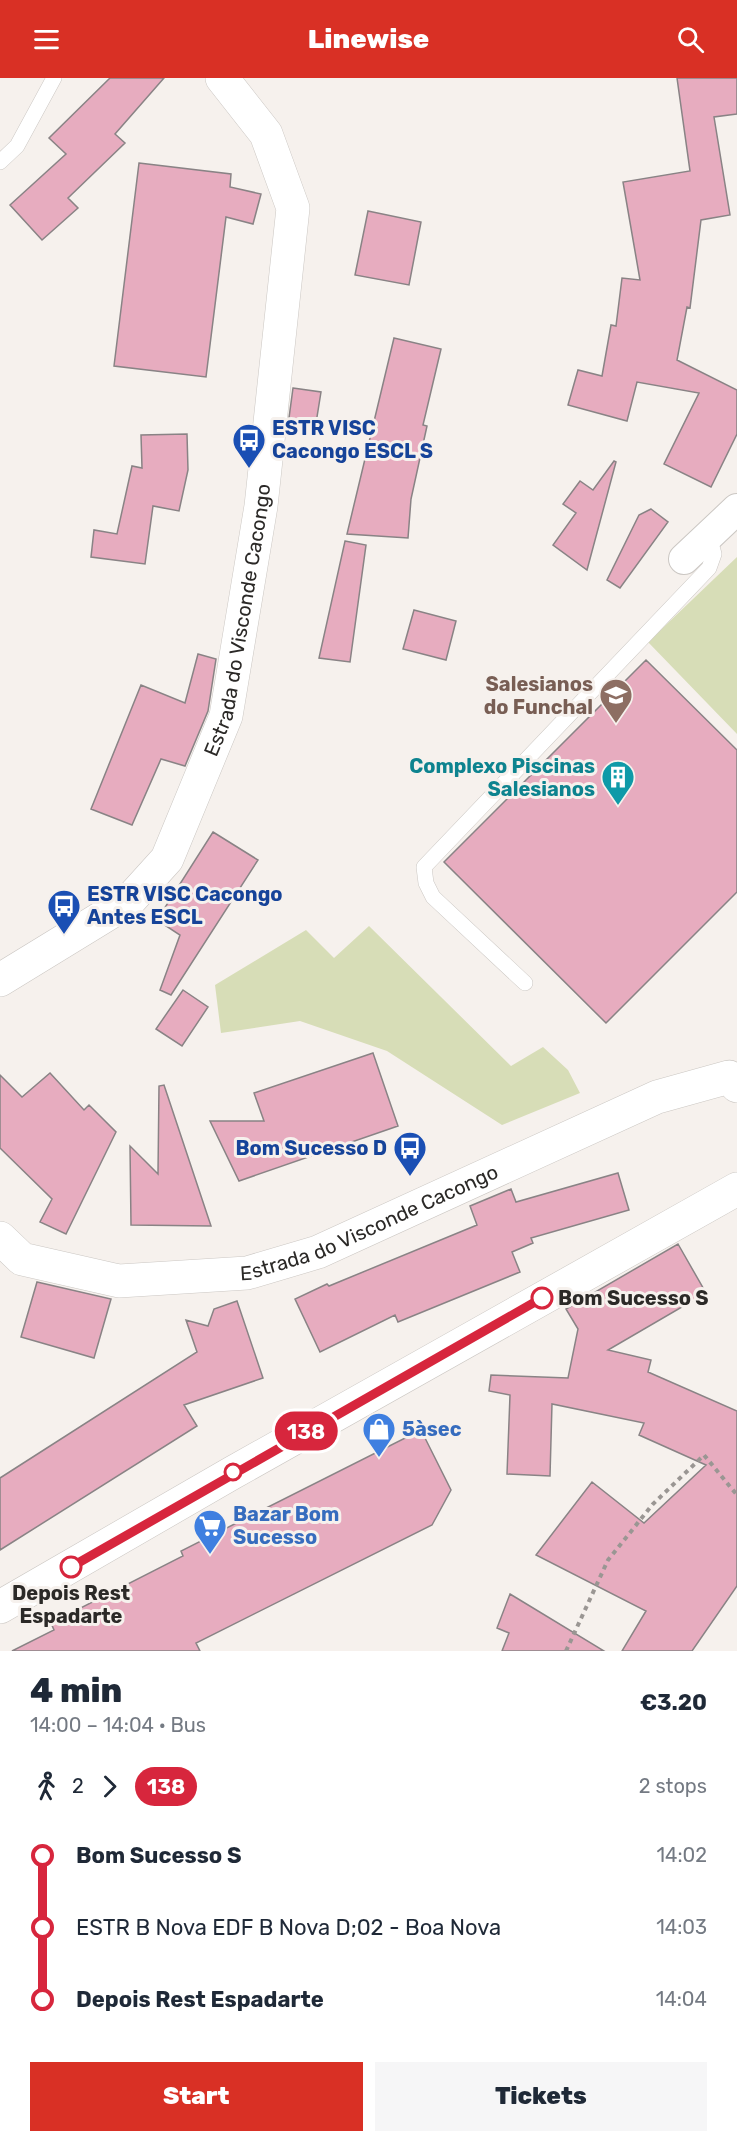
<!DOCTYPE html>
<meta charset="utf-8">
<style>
body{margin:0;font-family:Rubik,sans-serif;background:#f6f6f7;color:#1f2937;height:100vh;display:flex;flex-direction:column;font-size:22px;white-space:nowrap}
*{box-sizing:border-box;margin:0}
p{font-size:20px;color:#747a83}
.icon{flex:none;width:33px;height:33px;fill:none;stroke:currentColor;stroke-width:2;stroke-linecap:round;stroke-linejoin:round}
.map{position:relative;height:1573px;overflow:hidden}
.side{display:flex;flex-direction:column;background:#fff;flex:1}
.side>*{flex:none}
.badge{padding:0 12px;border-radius:20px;font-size:21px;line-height:39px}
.map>.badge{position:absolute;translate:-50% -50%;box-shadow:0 0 0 3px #fff}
.legs{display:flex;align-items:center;gap:9px;height:66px;padding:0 30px;font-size:20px}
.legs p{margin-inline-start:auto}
.headline{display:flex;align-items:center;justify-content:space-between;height:102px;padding:0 30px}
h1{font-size:33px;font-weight:800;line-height:45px}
.action{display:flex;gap:12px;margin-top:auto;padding:12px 30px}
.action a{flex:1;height:69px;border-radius:0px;background:#d93025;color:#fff;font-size:24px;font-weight:800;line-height:69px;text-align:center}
.action a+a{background:#f6f6f7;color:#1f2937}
ul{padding:0 30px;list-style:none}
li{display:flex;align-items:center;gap:21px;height:72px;font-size:22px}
li i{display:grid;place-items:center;width:9px;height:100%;margin:0 8px;background:currentColor}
li i::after{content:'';width:15px;height:15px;margin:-8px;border:4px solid;border-radius:50%;background:#fff}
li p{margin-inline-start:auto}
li:first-child i{background:linear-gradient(#0000 50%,currentColor 0)}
li:last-child i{background:linear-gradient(currentColor 50%,#0000 0)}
header{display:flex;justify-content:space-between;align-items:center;height:78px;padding:0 30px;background:#d93025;color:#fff;font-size:27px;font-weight:800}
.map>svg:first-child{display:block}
</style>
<header><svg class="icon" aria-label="menu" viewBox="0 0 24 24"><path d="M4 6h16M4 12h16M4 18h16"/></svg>Linewise<svg class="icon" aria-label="search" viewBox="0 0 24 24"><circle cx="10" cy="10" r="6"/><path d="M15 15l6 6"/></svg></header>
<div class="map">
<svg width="737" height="1573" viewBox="0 0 737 1573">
<rect width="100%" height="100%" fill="#f6f1ed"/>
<path fill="#d7ddb7" d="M 737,479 L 737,656 L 648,564 Z
M 369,848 L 511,988 L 543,969 L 568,992 L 580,1015 L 502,1047 L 387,973 L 300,943 L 221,955 L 215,907 L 306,852 L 334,880 Z"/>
<path fill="#e7acbf" stroke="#898385" stroke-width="1.5" d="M 110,0 L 164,0 L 115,56 L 125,65 L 68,120 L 78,130 L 42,162 L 10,127 L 66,76 L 49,60 Z
M 677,0 L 737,0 L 737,36 L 714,39 L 730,137 L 701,142 L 690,230 L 687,229 L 677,282 L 737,312 L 737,356 L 711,409 L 664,386 L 699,315 L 637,304 L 627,343 L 568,327 L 578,292 L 602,298 L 611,247 L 616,248 L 622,200 L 640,202 L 623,104 L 690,93 Z
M 139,85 L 231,96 L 230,109 L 261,116 L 253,146 L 226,139 L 206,299 L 114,288 Z
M 368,133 L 421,144 L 409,207 L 355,197 Z
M 394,260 L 441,271 L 423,347 L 427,348 L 411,421 L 408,460 L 347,456 Z
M 293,310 L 321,314 L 316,345 L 289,340 Z
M 187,356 L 188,392 L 179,433 L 153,428 L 145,486 L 91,479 L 94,452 L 117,456 L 132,388 L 142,390 L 141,357 Z
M 614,383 L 616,384 L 587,492 L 553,467 L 576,435 L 563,426 L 580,403 L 593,412 Z
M 651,431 L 668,444 L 620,510 L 607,502 L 639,437 Z
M 345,463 L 366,467 L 350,584 L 319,580 Z
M 414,532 L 456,543 L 446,582 L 403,571 Z
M 198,576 L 216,581 L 208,633 L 185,688 L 161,681 L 132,747 L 91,731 L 141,607 L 185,625 Z
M 646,582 L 737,672 L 737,814 L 606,945 L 444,784 Z
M 213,754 L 258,782 L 171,917 L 160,912 L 180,857 L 157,842 Z
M 183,912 L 208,929 L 182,968 L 156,951 Z
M 373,975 L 398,1048 L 239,1103 L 210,1043 L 264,1043 L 254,1015 Z
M 50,995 L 84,1032 L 89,1027 L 116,1054 L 66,1156 L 40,1144 L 52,1121 L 0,1070 L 0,997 L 22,1019 Z
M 164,1007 L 211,1148 L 131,1147 L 130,1068 L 158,1096 L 159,1008 Z
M 618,1095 L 629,1132 L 531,1160 L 533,1165 L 512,1174 L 520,1194 L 398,1244 L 395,1237 L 320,1274 L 295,1221 L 327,1206 L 329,1208 L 477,1147 L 470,1128 L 511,1111 L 516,1124 Z
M 678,1166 L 706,1215 L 608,1272 L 651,1282 L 648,1294 L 737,1333 L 737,1508 L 692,1573 L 622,1573 L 646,1533 L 536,1477 L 592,1404 L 644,1445 L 706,1387 L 639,1357 L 644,1345 L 552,1326 L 550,1398 L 507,1396 L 510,1317 L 489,1313 L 491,1297 L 568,1300 L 578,1251 L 566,1231 Z
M 37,1204 L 111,1221 L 94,1280 L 21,1259 Z
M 237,1223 L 263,1300 L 184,1327 L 197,1348 L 0,1472 L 0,1400 L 197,1274 L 186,1242 L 208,1248 L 214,1231 Z
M 421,1352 L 451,1412 L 432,1447 L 196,1565 L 200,1573 L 12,1573 L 54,1552 L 51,1545 L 183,1478 L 181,1473 Z
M 510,1516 L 604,1573 L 502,1573 L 509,1555 L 497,1550 Z"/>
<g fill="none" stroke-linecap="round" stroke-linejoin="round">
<defs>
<path id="service" d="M 0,84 L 17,68 L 54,0
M 525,905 L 433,819 L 426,805 L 424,789 L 709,490 L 714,476 L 709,458"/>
<path id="minor" d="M 684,481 L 737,431"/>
<g id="tertiary">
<path id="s1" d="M 0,902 L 129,823 L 167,781 L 226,638 L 261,428 L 293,130 L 266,56 L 222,0"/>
<path id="s2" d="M 0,1160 L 22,1181 L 119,1203 L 247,1195 L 318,1174 L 657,1019 L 729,999 L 737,1008"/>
</g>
<path id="secondary" d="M 0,1529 L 232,1395 L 737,1111"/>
</defs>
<use href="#service" stroke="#cbc7c3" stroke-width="16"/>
<use href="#minor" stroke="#cbc7c3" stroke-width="32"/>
<use href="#tertiary" stroke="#cbc7c3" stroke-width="34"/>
<use href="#secondary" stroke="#cbc7c3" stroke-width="34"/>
<path stroke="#9a9693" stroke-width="4" stroke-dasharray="4.5 4.5" stroke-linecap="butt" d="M 566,1573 L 608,1482 L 653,1426 L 704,1377 L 737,1417"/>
<use href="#service" stroke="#fff" stroke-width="15"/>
<use href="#minor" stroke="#fff" stroke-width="30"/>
<use href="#tertiary" stroke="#fff" stroke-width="33"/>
<use href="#secondary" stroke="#fff" stroke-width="33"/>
</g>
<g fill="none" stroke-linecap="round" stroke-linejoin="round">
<defs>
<path id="line-1" d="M 71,1489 L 542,1220"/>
</defs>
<use href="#line-1" stroke="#fff" stroke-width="14"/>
<use href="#line-1" stroke="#d7263d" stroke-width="9"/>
</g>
<defs>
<symbol id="bus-pin" viewBox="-11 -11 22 30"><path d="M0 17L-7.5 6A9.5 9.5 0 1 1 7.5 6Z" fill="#1a4fb4" stroke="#f6f1ed"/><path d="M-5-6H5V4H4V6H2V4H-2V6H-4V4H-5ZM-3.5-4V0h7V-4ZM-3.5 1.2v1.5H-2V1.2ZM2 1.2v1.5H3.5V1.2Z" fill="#fff"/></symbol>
<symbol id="school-pin" viewBox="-11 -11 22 30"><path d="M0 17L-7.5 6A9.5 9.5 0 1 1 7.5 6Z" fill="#8d6e63" stroke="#f6f1ed"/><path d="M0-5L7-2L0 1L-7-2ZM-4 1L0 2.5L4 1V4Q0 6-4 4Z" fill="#fff"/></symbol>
<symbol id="building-pin" viewBox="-11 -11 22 30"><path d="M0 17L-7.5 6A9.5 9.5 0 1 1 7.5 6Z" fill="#0f9aa8" stroke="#f6f1ed"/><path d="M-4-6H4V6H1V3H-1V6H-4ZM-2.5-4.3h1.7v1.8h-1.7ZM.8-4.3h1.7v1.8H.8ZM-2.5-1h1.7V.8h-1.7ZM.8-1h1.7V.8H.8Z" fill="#fff"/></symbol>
<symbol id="shop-pin" viewBox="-11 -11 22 30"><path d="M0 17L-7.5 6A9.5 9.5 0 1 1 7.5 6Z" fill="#3f7fe0" stroke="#f6f1ed"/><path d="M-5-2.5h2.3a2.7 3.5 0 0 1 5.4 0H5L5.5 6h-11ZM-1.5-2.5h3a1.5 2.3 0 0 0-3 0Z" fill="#fff"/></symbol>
<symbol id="supermarket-pin" viewBox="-11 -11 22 30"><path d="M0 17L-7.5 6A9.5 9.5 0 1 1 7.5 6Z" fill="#3f7fe0" stroke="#f6f1ed"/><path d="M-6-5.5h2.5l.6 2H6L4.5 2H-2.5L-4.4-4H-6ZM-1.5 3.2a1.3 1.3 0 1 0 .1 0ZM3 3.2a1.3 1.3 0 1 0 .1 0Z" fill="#fff"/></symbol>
</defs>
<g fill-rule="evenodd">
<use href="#bus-pin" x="230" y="343" width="38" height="52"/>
<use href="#school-pin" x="597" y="598" width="38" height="52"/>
<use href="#building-pin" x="599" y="680" width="38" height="52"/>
<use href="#bus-pin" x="45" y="809" width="38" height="52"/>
<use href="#bus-pin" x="391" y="1051" width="38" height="52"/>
<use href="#shop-pin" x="360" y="1332" width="38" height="52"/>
<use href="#supermarket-pin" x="191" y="1429" width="38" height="52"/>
</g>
<g fill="#fff" stroke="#d7263d" stroke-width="3">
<circle cx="542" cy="1220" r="10"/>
<circle cx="233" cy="1394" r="8"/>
<circle cx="71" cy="1489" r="10"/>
</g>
<g text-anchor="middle" stroke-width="6" stroke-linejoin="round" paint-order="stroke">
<g font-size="20" font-weight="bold" fill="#164399" stroke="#f6f1ed" text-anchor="start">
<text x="272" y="357">ESTR VISC<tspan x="272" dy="23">Cacongo ESCL S</tspan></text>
<text x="87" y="823">ESTR VISC Cacongo<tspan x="87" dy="23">Antes ESCL</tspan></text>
<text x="387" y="1077" text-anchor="end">Bom Sucesso D</text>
</g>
<g font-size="20" fill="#2b2927" stroke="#f6f1ed">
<text dy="7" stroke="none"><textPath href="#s1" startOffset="459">Estrada do Visconde Cacongo</textPath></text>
<text dy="7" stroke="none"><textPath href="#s2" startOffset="390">Estrada do Visconde Cacongo</textPath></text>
</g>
<g font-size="20" font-weight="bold" fill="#785e54" stroke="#f6f1ed" text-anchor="end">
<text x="593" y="613">Salesianos<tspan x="593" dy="23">do Funchal</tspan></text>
</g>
<g font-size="20" font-weight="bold" fill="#0d838f" stroke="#f6f1ed" text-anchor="end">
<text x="595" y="695">Complexo Piscinas<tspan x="595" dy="23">Salesianos</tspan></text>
</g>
<g font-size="20" font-weight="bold" fill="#2b2927" stroke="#f6f1ed" text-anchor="start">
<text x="558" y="1227">Bom Sucesso S</text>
<text x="71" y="1522" text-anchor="middle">Depois Rest<tspan x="71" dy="23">Espadarte</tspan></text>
</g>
<g font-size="20" font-weight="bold" fill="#366cbe" stroke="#f6f1ed" text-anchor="start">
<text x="402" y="1358">5àsec</text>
<text x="233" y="1443">Bazar Bom<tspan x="233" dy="23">Sucesso</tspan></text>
</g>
</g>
</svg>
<b class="badge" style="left:306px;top:1353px;background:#d7263d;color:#fff">138</b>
</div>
<section class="side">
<div class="headline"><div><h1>4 min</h1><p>14:00 – 14:04 · Bus</p></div><b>€3.20</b></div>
<div class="legs"><svg class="icon" aria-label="walk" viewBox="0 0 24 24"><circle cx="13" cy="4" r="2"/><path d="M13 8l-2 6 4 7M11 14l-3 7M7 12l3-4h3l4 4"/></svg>2<svg class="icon" aria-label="forward" viewBox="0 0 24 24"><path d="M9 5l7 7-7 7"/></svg><b class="badge" style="background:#d7263d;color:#fff">138</b><p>2 stops</p></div>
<ul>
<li><i style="color:#d7263d"></i><b>Bom Sucesso S</b><p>14:02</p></li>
<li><i style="color:#d7263d"></i><span>ESTR B Nova EDF B Nova D;02 - Boa Nova</span><p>14:03</p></li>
<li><i style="color:#d7263d"></i><b>Depois Rest Espadarte</b><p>14:04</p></li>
</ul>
<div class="action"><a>Start</a><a>Tickets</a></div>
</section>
